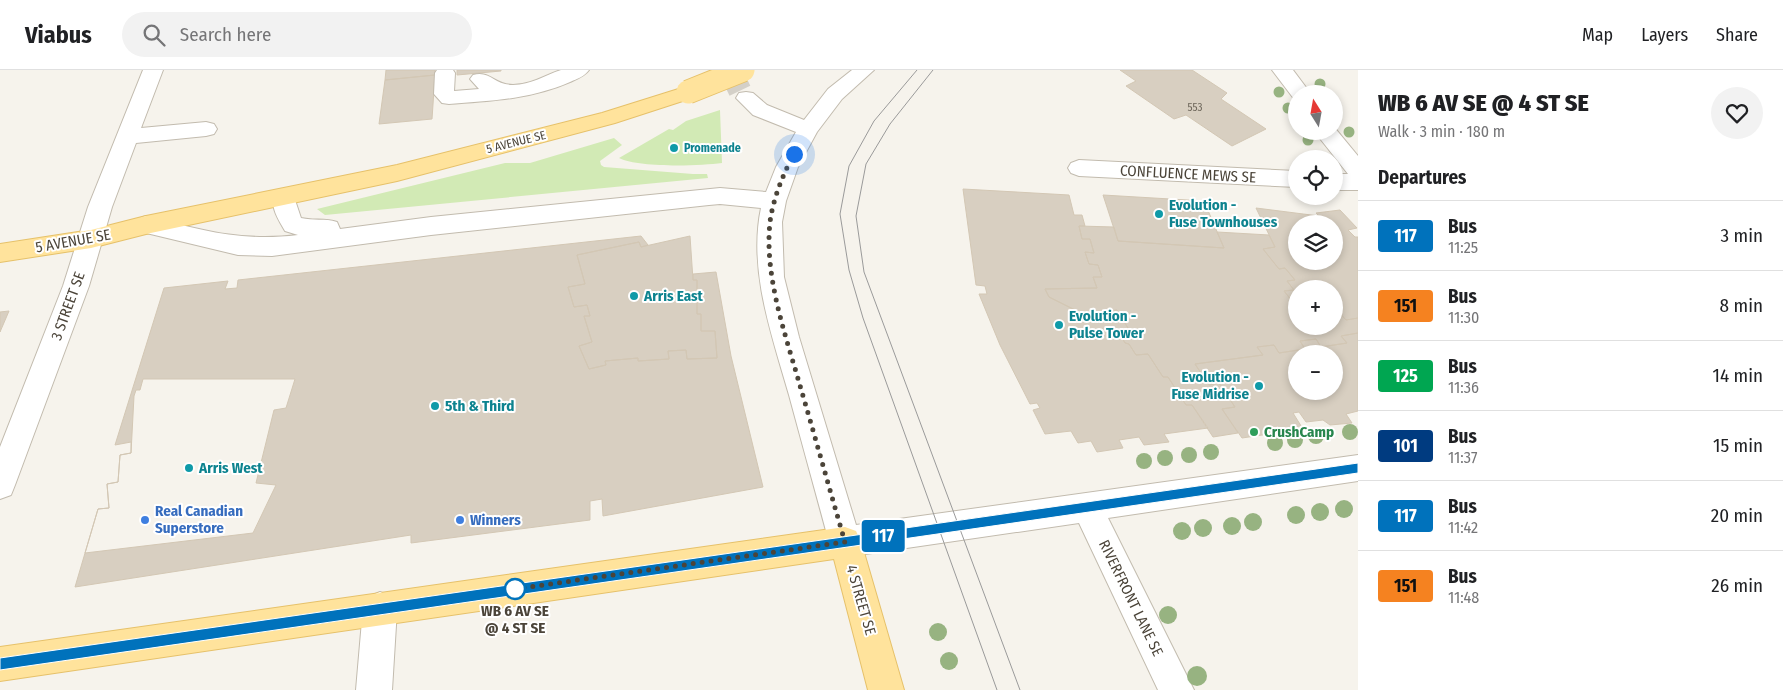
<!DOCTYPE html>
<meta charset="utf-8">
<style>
body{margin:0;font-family:"Fira Sans Condensed",sans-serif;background:#f2f2f2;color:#202124;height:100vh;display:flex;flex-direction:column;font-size:19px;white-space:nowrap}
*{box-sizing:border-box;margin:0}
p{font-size:16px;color:#757577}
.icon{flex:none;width:28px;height:28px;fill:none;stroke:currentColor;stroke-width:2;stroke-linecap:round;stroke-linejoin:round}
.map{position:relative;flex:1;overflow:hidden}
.side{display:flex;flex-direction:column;background:#fff;width:425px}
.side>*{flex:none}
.badge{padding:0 10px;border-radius:4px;font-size:18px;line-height:32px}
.needle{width:32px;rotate:349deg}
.fabs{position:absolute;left:1288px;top:15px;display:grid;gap:10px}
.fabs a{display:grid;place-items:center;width:55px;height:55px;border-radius:50%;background:#fff;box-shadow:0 2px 8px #0003;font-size:25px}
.you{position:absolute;width:25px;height:25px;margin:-12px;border:4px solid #fff;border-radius:50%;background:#1a73e8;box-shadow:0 0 0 8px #1a73e833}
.map>.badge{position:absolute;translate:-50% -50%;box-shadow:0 0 0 2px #fff}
h2{padding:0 20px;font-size:19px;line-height:45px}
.round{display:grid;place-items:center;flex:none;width:52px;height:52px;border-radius:26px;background:#f2f2f2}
.overview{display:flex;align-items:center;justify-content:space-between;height:85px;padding:0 20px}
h1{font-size:24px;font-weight:800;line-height:38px}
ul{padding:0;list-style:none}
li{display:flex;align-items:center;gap:15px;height:70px;padding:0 20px;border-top:1px solid #e0e0e0}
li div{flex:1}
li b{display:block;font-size:19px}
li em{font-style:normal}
li .badge{min-width:55px;font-weight:700;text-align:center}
header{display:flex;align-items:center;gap:30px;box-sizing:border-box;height:70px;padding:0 25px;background:#fff;border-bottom:1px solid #e0e0e0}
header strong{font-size:24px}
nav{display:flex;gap:28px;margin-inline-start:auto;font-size:18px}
.search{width:350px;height:45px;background:#f2f2f2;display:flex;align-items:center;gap:12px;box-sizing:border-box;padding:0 18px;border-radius:28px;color:#757577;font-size:19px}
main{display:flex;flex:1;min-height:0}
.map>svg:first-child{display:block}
</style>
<header>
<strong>Viabus</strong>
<div class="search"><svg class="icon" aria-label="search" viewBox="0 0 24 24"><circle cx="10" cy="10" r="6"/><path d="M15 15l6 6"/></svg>Search here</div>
<nav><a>Map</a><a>Layers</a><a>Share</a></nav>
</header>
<main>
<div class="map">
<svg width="1358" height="620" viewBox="0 0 1358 620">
<rect width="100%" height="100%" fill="#f6f3ec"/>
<path fill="#d2eab5" d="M 720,40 L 722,93 C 699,96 639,98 619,88 L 669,59 L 673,60 L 686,51 Z
M 614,68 L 622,75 L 600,91 L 601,95 L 604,97 L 693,104 L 707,104 L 708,108 L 325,145 L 317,139 L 505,93 L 530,93 Z"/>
<path fill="#d8cfc1" stroke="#d3c7b4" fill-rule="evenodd" d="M 386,0 L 435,0 L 435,5 L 385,10 Z
M 457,0 L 501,0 L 501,1 L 457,5 Z
M 1120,0 L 1192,0 L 1227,23 L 1221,29 L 1266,59 L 1232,76 L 1186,45 L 1174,49 L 1126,16 L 1136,11 Z
M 435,5 L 432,49 L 379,54 L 385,10 Z
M 963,119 L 1069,125 L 1074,145 L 1082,145 L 1085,156 L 1079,156 L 1082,169 L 1090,169 L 1094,183 L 1085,182 L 1089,194 L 1098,195 L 1102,207 L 1093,207 L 1097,218 L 1045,219 L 1049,227 L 1091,248 L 1089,244 L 1117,240 L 1131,263 L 1120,264 L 1125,273 L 1129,274 L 1136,285 L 1148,284 L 1163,307 L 1168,307 L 1186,335 L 1192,335 L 1208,358 L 1164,364 L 1169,372 L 1144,375 L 1139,367 L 1119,370 L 1123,378 L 1097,382 L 1091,371 L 1078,373 L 1071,361 L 1045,364 L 1033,340 L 1040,338 L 1037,333 L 1030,334 L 1000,275 L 979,224 L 987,224 L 985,216 L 976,215 Z
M 1103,125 L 1204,131 L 1224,178 L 1118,171 Z
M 1256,138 L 1319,146 L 1316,143 L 1340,140 L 1357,158 L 1348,160 L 1355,167 L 1358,167 L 1358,248 L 1346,250 L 1334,237 L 1334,219 L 1296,219 L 1296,236 L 1284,221 L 1294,220 L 1287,211 L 1295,210 L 1285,198 L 1279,199 L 1263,179 L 1275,177 ZM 1296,154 L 1334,154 L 1334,191 L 1296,191 Z
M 1079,156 L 1114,157 L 1118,171 L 1224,178 L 1217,162 L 1269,165 L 1275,177 L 1263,179 L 1279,199 L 1285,198 L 1295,210 L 1287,211 L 1294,220 L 1284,221 L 1296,236 L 1296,256 L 1334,256 L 1334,237 L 1346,250 L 1358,248 L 1358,263 L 1341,266 L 1347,273 L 1321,277 L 1316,269 L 1300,271 L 1305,279 L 1279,283 L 1274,275 L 1257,277 L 1263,285 L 1195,294 L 1209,315 L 1219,313 L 1235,337 L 1222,339 L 1238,363 L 1213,367 L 1192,335 L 1186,335 L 1168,307 L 1163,307 L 1148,284 L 1136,285 L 1129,274 L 1125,273 L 1120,264 L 1131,263 L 1117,240 L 1089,244 L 1091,248 L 1049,227 L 1045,219 L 1097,218 L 1093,207 L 1102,207 L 1098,195 L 1089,194 L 1085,182 L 1094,183 L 1090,169 L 1082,169 Z
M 641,166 L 648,175 L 641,177 L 639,172 L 577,185 L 585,214 L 568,217 L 574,237 L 587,235 L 590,246 L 584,246 L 592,272 L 579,276 L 589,299 L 606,295 L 605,291 L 638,288 L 638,291 L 669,289 L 668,281 L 686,280 L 687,289 L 717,288 L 715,261 L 701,261 L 701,244 L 697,244 L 697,210 L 693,210 L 693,204 L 716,202 L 731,286 L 763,417 L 603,446 L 602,429 L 590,431 L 590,450 L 411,473 L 411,465 L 75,517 L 98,439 L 109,438 L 107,414 L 118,412 L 120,385 L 131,383 L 131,372 L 115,375 L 164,218 L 228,211 L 225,219 L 237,218 L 238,210 Z
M 690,166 L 693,210 L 697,210 L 697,244 L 701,244 L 701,261 L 715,261 L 717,288 L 687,289 L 686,280 L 668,281 L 669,289 L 638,291 L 638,288 L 605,291 L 606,295 L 589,299 L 579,276 L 592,272 L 584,246 L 590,246 L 587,235 L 574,237 L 568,217 L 585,214 L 577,185 L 639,172 L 641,177 Z
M 9,241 L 0,262 L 0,242 Z
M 1358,263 L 1358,341 L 1346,344 L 1352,353 L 1330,355 L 1323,350 L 1306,352 L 1299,342 L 1293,343 L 1303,359 L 1242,368 L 1222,339 L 1235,337 L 1219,313 L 1209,315 L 1195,294 L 1263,285 L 1257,277 L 1274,275 L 1279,283 L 1305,279 L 1300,271 L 1316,269 L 1321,277 L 1347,273 L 1341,266 ZM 1296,284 L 1334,284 L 1334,321 L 1296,321 Z
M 143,309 L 295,309 L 286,338 L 274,340 L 256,413 L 276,415 L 253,463 L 85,483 L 98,439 L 109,438 L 107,414 L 118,412 L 120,385 L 131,383 L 134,326 L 136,320 L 140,320 Z"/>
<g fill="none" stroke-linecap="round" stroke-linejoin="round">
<path stroke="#d4d0c8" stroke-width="23" stroke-dasharray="23 11" stroke-linecap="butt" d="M 730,0 L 741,23 L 746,28"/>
<defs>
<path id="minor" d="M 143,0 L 163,0 L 141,58 L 206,52 L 214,54 L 217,59 L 214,64 L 206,66 L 136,73 L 112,137 L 89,216 L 15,415 L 11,425 L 0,429 L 0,377 L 63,216 L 88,137 Z
M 437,0 L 453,0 L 455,3 L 454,21 L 479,19 L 470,9 L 473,5 C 490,0 494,15 513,15 C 531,15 545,5 561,0 C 570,0 580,0 589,0 C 585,6 577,9 570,12 C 531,29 491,31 449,34 L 442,33 L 434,24 L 435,3 Z
M 852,0 L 874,0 L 842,29 L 817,62 L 798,97 L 786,131 L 782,152 L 784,207 L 799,267 L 856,455 L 1358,385 L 1358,411 L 1108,448 L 1194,620 L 1158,620 L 1079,453 L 845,487 L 834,483 L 829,472 C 816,423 802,374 789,325 C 772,266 748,200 761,138 L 720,134 L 709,135 L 431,165 L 272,186 L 238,185 L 138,161 L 134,155 L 138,149 L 146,146 C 201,160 240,172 298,165 L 285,161 C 278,149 268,134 276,121 L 284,119 L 292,121 L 301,148 C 313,151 325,148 337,152 L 340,159 L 431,147 L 720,118 L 766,122 L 776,97 L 796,62 L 753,45 L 736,28 L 739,23 L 746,22 L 753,23 L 767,35 L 804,50 L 828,19 Z
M 1272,0 L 1293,0 L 1311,24 L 1296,24 L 1296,29 L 1294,29 Z
M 1334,57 L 1358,86 L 1358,120 L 1334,120 L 1334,104 L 1348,104 L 1314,61 L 1334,61 Z
M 1079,90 L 1296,101 L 1296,117 L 1079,106 L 1071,103 L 1068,98 L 1071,93 Z
M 380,522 L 392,527 L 397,539 L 392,620 L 356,620 L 363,539 L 368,527 Z"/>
<path id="major" d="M 688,16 L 695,17 L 698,22 L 695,27 L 615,53 L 397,111 L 146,164 L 91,178 L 0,192 L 0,174 L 91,160 L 146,146 L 397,95 L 602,43 Z
M 845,457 L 856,461 L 861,472 L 904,620 L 868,620 L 834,489 L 0,611 L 0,577 Z"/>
</defs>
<use href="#minor" stroke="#c2bbae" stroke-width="2"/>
<use href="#major" stroke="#e6c16a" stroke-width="2"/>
<use href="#minor" fill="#fff" fill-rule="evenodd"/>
<use href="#major" fill="#ffe39c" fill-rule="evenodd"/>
<path stroke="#9a9a9a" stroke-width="1" d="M 917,0 L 874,51 L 849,96 L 840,144 L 849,200 L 863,248 L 997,620
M 933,0 L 890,54 L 866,94 L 856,146 L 864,202 L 1020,620"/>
<defs>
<path id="major-bridge" d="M 688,22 L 743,0"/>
</defs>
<use href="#major-bridge" stroke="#e6c16a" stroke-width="25" stroke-linecap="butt"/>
<use href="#major-bridge" stroke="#ffe39c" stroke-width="23"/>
</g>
<g fill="#97b381">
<circle cx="1320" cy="14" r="5.5"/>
<circle cx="1279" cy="22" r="5.5"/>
<circle cx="1288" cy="38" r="5.5"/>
<circle cx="1349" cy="62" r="5.5"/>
<circle cx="1308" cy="70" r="5.5"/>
<circle cx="1350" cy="362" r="8"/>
<circle cx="1316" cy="366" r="8"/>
<circle cx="1295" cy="370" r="8"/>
<circle cx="1275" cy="373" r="8"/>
<circle cx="1211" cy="382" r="8"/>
<circle cx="1189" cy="385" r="8"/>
<circle cx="1165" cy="388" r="8"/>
<circle cx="1144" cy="391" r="8"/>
<circle cx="1344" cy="439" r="9"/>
<circle cx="1320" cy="442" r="9"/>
<circle cx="1296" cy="445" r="9"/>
<circle cx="1253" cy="452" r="9"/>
<circle cx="1232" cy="456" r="9"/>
<circle cx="1203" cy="458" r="9"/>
<circle cx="1182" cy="461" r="9"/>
<circle cx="1168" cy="545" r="9"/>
<circle cx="938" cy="562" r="9"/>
<circle cx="949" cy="591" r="9"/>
<circle cx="1197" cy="606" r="10"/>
</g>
<path fill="#0072bc" stroke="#fff" d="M 1358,393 L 1358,403 L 0,600 L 0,588 Z"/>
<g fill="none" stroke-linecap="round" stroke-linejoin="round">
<path stroke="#4b4439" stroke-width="5" stroke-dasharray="0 9" d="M 515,519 L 845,472 C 830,421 816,370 801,319 C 786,266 764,207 770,152 C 773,129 783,104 794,84"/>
</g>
<g fill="#0f9aa8" stroke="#fff" stroke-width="2">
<circle cx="674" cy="78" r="5"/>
<circle cx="1159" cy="144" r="5"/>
<circle cx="634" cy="226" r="5"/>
<circle cx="1059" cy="255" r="5"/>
<circle cx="1259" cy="316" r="5"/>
<circle cx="435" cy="336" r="5"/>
<circle cx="189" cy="398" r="5"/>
</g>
<circle fill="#2e9e5b" stroke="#fff" stroke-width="2" cx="1254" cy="362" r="5"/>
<g fill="#3f7fe0" stroke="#fff" stroke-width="2">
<circle cx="145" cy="450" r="5"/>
<circle cx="460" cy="450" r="5"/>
</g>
<circle fill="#fff" stroke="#0072bc" stroke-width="2.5" cx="515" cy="519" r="10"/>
<g text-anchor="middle" stroke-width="4" stroke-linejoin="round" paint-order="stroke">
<g font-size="11" fill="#6e675b">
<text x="1195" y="41">553</text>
</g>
<g font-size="12" fill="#4b4439" stroke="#fff">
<text transform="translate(516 72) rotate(-14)" y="4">5 AVENUE SE</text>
</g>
<g font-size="12" font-weight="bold" fill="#0d838f" stroke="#fff" text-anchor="start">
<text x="684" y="82">Promenade</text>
</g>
<g font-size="15" fill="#4b4439" stroke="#fff">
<text transform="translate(1188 104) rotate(3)" y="5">CONFLUENCE MEWS SE</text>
<text transform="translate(73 171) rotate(-10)" y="5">5 AVENUE SE</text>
<text transform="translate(68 236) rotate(-70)" y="5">3 STREET SE</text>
<text transform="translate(1131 528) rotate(64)" y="5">RIVERFRONT LANE SE</text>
<text transform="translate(861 530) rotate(74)" y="5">4 STREET SE</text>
</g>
<g font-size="15" font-weight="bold" fill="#0d838f" stroke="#fff" text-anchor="start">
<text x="1169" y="140">Evolution -<tspan x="1169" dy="17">Fuse Townhouses</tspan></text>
<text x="644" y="231">Arris East</text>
<text x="1069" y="251">Evolution -<tspan x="1069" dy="17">Pulse Tower</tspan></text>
<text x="1249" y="312" text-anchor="end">Evolution -<tspan x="1249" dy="17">Fuse Midrise</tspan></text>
<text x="445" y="341">5th &amp; Third</text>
<text x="199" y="403">Arris West</text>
</g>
<g font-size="15" font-weight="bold" fill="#27864d" stroke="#fff" text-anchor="start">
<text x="1264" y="367">CrushCamp</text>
</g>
<g font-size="15" font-weight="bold" fill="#366cbe" stroke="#fff" text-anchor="start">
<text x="155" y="446">Real Canadian<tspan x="155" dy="17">Superstore</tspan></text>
<text x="470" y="455">Winners</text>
</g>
<g font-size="15" font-weight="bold" fill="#4b4439" stroke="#fff">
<text x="515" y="546">WB 6 AV SE<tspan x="515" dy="17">@ 4 ST SE</tspan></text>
</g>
</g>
</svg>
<div class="fabs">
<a><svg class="needle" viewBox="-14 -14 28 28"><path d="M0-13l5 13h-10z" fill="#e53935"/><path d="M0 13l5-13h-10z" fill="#757577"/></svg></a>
<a><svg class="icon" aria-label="locate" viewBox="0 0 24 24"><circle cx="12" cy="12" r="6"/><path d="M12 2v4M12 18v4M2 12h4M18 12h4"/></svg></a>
<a><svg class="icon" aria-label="layers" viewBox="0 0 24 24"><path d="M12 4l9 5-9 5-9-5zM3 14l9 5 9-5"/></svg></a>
<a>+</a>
<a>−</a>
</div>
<div class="you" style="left:794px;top:84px"></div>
<b class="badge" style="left:883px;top:466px;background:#0072bc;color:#fff">117</b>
</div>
<section class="side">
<div class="overview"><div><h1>WB 6 AV SE @ 4 ST SE</h1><p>Walk · 3 min · 180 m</p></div><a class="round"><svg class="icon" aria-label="heart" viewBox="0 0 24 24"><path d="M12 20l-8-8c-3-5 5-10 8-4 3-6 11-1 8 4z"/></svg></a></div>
<h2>Departures</h2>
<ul>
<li><span class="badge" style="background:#0072bc;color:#fff">117</span><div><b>Bus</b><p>11:25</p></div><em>3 min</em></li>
<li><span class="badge" style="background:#f58220;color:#111">151</span><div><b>Bus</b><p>11:30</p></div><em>8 min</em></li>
<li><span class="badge" style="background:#00a651;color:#fff">125</span><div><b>Bus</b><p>11:36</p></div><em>14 min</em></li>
<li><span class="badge" style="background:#003b80;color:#fff">101</span><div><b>Bus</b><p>11:37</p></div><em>15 min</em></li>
<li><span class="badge" style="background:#0072bc;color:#fff">117</span><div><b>Bus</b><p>11:42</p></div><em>20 min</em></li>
<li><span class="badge" style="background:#f58220;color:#111">151</span><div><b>Bus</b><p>11:48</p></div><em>26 min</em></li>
</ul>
</section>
</main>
